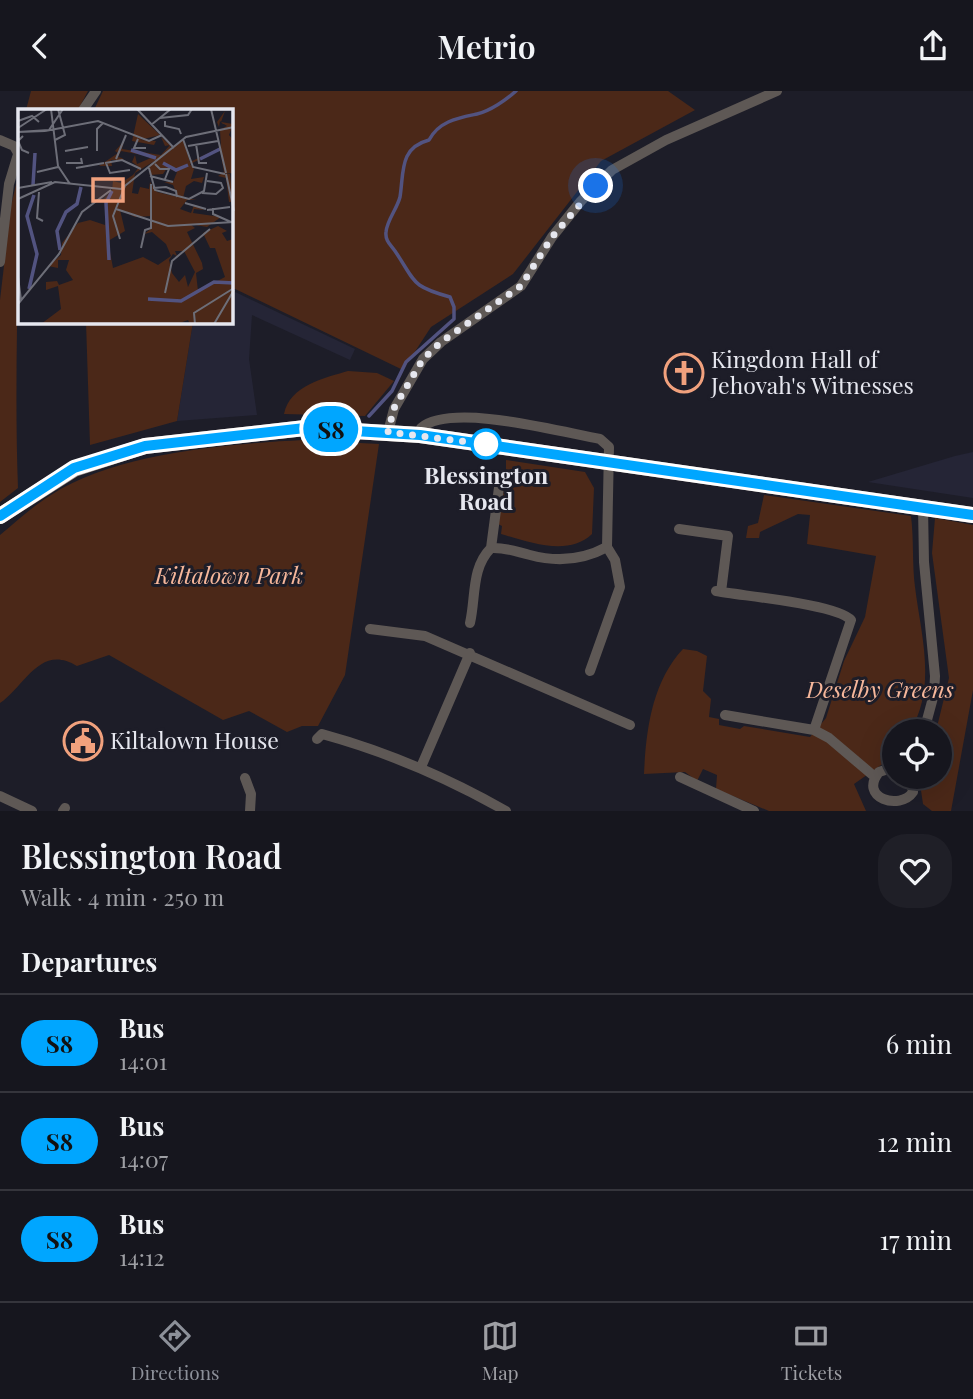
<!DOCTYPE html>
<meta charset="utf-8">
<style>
body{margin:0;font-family:"Playfair Display",serif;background:#1f1f27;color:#f1f3f6;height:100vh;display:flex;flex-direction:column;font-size:26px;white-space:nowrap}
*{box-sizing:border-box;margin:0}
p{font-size:23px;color:#9e9fa4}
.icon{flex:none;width:38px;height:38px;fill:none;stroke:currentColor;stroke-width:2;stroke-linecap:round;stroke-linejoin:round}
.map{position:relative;height:720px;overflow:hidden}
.side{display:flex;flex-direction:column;background:#16161e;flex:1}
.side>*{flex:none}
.badge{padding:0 14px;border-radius:23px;font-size:24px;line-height:46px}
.tools{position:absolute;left:882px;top:628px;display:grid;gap:14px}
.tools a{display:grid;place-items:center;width:70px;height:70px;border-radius:50%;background:#16161e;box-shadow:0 7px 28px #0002,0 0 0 2px #35353c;font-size:35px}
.you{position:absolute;width:35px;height:35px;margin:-18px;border:5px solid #fff;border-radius:50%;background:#1a73e8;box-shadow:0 0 0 10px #1a73e833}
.map>.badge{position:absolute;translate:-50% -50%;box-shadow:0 0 0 4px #fff}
h2{padding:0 21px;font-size:26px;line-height:63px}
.round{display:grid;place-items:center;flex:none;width:74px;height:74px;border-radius:28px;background:#1f1f27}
.head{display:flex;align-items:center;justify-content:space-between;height:119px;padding:0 21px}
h1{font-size:33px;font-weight:600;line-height:52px}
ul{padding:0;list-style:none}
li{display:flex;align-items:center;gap:21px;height:98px;padding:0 21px;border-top:2px solid #35353c}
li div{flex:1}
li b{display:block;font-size:26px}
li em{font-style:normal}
li .badge{min-width:77px;font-weight:700;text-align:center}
header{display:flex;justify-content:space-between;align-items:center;height:91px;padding:0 21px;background:#16161e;font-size:32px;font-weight:600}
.dock{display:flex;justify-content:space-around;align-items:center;height:98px;border-top:2px solid #35353c;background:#16161e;font-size:19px;color:#9e9fa4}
.dock a{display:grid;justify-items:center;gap:4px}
.dock .current{color:#8c9099}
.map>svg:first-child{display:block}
</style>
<header><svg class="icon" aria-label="back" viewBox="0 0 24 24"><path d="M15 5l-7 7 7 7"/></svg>Metrio<svg class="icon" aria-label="share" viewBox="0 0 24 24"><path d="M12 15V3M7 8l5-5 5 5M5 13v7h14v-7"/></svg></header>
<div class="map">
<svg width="973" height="720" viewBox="0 0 973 720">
<rect width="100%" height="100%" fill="#1d1d28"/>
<path fill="#252536" d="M 231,199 L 355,258 L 350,269 L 252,224 L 249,268 L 257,324 L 177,330 L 193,231 L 231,231 Z
M 973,361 L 973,407 L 868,391 L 955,365 Z"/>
<path fill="#4b2818" d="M 31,0 L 88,0 L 78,19 L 26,19 Z
M 103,0 L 668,0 L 695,19 L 601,70 L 513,183 L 431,236 L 403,279 L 231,196 L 231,19 L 94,19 Z
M 19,81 C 19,187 14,291 18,397 L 0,411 L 0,209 L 11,115 Z
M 86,231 L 193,231 L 177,330 L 90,354 Z
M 348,280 L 377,282 L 394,290 L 365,325 L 284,323 C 290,294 325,287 348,280 Z
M 303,349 L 379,353 L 345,584 L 318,635 L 302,635 L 287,641 L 249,620 L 223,629 L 109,564 L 77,575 C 40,552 25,595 0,612 L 0,444 C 17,430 33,415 51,404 C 116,362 227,353 303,349 Z
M 506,369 L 585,381 L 594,397 L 592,443 C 568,466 529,451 501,443 L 502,435 L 498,433 L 504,397 L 518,396 L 521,386 L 506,380 Z
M 764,404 L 911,425 C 914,449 912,473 915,496 C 921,544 937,596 910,640 L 894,640 L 894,665 L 854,693 L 866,720 L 769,720 L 716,698 L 717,684 L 703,678 L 697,690 L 685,681 L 644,683 C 646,639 652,591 683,558 L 697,560 L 707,565 L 703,600 L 711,608 L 709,626 L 719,628 L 719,634 L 740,638 L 744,635 L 810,646 L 826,627 L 844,570 L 865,526 L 876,465 L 807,453 L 810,424 L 798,423 L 760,441 L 759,447 L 746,447 L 748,435 L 758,432 Z
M 935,427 L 973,434 L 973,599 L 951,720 L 932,720 L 923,713 L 919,686 L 940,686 L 940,640 L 936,640 L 949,587 L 932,462 Z"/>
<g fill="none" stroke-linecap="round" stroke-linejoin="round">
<path stroke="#525380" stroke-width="3.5" d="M 369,325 L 392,300 L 406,271 L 454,228 L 454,216 L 450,206 C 410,195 416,191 395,160 C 391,154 385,150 386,141 C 387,129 397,118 400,106 C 404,81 399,57 429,49 C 439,30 458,27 477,23 C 490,20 506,9 516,0"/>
<path stroke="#5e5855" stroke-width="10" d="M 83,19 L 96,0
M 0,49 L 14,55 L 18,62
M 0,171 L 9,93 L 19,60
M 388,341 L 394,318 L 423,268 L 441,251 L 521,195 L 552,146 L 581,110 L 612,79 L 666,49 L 777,0
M 420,344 L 421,337 C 451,311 561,341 600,348 L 609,356 L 607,456 L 615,469 L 620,496 L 590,580
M 923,416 L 924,471 L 935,585 L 934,603 L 924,640
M 679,438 L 728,445 L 721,501
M 491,457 L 500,389
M 716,500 C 742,505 837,513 851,529 L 814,639
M 470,532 C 476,506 471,477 491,457 C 505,456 517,461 530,464 C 556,471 583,469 607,456
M 370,538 L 425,545 L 630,634
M 725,624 L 814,639 L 829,647 L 875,686
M 317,648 L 322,643 C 388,661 446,686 506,720
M 421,676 L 470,562
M 894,676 L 879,681 C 858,707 900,720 913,701 L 910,686
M 680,686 L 754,720
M 245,687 L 251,703 L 250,720
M 0,705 L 32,720
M 63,720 L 65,717"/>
<path stroke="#9f918b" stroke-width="16" d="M 0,425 L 74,378 L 145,355 L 305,337 L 420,344 L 973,424"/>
</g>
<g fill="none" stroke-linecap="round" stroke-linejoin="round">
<defs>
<path id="line" d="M 0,425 L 74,377 L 145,355 L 305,337 L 420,344 L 973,424"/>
</defs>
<use href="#line" stroke="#fff" stroke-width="16"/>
<use href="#line" stroke="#00a6ff" stroke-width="10"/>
<path stroke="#e6e7ef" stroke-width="7" stroke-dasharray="0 12.6" d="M 486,353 L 493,354 L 388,341 L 394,317 L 423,268 L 441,251 L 521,195 L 552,146 L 596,95"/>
</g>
<defs>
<symbol id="church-ring" viewBox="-11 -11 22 22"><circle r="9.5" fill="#1d1d28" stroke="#f1a17d" stroke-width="1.5"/><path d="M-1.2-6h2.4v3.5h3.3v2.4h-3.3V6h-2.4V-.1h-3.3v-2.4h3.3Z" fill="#f1a17d"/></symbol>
<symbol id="civic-ring" viewBox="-11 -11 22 22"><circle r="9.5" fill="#1d1d28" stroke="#f1a17d" stroke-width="1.5"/><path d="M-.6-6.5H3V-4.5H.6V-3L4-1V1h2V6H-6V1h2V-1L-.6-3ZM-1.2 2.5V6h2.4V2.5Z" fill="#f1a17d"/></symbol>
</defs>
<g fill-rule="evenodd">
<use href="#church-ring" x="662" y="260" width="44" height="44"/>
<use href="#civic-ring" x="61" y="628" width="44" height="44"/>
</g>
<circle fill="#fff" stroke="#00a6ff" stroke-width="3.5" cx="486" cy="353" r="14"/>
<g text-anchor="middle" stroke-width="6" stroke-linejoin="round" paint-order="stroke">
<g font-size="23" fill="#e6e7ef" stroke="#1d1d28" text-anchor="start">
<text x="711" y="277">Kingdom Hall of<tspan x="711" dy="26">Jehovah's Witnesses</tspan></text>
<text x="110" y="658">Kiltalown House</text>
</g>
<g font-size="23" font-weight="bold" fill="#e6e7ef" stroke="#1d1d28">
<text x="486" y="393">Blessington<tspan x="486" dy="26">Road</tspan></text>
</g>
<g font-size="23" font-style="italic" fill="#f6b79b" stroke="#1d1d28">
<text x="229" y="493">Kiltalown Park</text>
<text x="880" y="607">Deselby Greens</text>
</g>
</g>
<g transform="translate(18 18)">
<rect width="215" height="215" fill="#1d1d28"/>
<path d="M 207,2 L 203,13 L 215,15 L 211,26 L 215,31 L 215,64 L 206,65 L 212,65 L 215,93 L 211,93 L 208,69 L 200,67 L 206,63 L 202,41 L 172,55 L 176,60 L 173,70 L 186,68 L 184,74 L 176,72 L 168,77 L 165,89 L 179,91 L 169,91 L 162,100 L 173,104 L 176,96 L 186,101 L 176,100 L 175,104 L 203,108 L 189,118 L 172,115 L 177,119 L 169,123 L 184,154 L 185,160 L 178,164 L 180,182 L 207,168 L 197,139 L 192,139 L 185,124 L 200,117 L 209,122 L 204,124 L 209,132 L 215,130 L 215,215 L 172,215 L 170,211 L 159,215 L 23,215 L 43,200 L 40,177 L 28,181 L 28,173 L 39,172 L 41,176 L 55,171 L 48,161 L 51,151 L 40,151 L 40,159 L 30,157 L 43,146 L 44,134 L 60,114 L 72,111 L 87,116 L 90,96 L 84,92 L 94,82 L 95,72 L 103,74 L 115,66 L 121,58 L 114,53 L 117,46 L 119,55 L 135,48 L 103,42 L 100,48 L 104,49 L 106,51 L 93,51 L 94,57 L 81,57 L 100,44 L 97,42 L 106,32 L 104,40 L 143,46 L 152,36 L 147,37 L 143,28 L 153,37 L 152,42 L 165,30 L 172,53 L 203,38 L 202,21 L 209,19 L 203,20 L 209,17 L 206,15 L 205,15 L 202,12 L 201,18 L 199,13 ZM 138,51 L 130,57 L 132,66 L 145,65 L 149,59 L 159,63 L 155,73 L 146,73 L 155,76 L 160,88 L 139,83 L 132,73 L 131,80 L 122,78 L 120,85 L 114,84 L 117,64 ZM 102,101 L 117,108 L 134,107 L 134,119 L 126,125 L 134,123 L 148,135 L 153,147 L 140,156 L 125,148 L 95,159 L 90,132 L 107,122 ZM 157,142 L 166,142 L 177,163 L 170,178 L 167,166 L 161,173 L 154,164 L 151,151 L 155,145 L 159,147 ZM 120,5 L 142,26 L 122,31 L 138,32 L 136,36 L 114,32 Z" fill="#4b2818" fill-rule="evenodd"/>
<path fill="none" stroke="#525380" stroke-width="3.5" d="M 113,41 L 138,49M 182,50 L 202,40M 145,54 L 158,61 L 170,56M 15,76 L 17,44M 42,141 L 39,122 L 48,103 L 59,95 L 63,78M 91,151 L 88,94 L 94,82M 11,180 L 19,145 L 9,107 L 16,86M 130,190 L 163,192 L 196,173 L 216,174"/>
<path fill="none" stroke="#6d6e78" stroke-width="2" d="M 33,0 L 40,57M 119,0 L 156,39M 193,0 L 208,64M 142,9 L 170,6 L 174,0M 0,12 L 14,7 L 21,13M 147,12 L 147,17 L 161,20 L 163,25M 133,16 L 153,0M 0,19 L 29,0M 27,22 L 80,12 L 131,32 L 144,26M 0,23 L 27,22M 0,23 L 31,21 L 45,0M 5,27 L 0,32 L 4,41 L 11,44M 120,30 L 116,39 L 128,39M 165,30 L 175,58 L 207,65M 37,31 L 47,26 L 40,0M 178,35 L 181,54 L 189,54M 170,37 L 200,32M 47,42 L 70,38M 79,42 L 79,20 L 85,14M 98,50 L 108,26M 48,54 L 64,54 L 63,49M 87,54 L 104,51 L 123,60M 88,54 L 92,64 L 112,61M 137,55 L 142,60 L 151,60 L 147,70M 40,57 L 52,75M 58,59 L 86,54M 131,59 L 137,81 L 171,90 L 186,82 L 189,64M 19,63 L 40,58M 208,65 L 216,102M 132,67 L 155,73M 0,79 L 34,73M 135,79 L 148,78 L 158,82 L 159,88M 21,83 L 19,109 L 25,112M 184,84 L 198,85 L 205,79 L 203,74 L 189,72M 0,90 L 37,73 L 103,80 L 168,28 L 216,18M 167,94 L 188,100M 195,99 L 195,105 L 213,113M 98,100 L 150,117 L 216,113M 189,101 L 212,98M 102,130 L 95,107 L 107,77M 123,139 L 127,121 L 133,119 L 133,75M 0,168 L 3,191M 147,184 L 154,152 L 192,120M 0,195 L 41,145 L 64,103 L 93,81M 177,215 L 176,204 L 216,179M 196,215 L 216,181"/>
<path fill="#f1a17d" fill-opacity="0.15" stroke="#f1a17d" stroke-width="3.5" d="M 75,70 L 105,70 L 105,92 L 75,92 Z"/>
<rect width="215" height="215" fill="none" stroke="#e6e7ef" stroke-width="3.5"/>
</g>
</svg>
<div class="tools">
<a><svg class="icon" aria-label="locate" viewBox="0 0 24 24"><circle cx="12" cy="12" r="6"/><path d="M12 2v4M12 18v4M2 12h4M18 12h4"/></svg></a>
</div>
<div class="you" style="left:596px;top:95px"></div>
<b class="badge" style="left:331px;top:338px;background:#00a6ff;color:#111">S8</b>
</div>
<section class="side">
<div class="head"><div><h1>Blessington Road</h1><p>Walk · 4 min · 250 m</p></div><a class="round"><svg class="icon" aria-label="heart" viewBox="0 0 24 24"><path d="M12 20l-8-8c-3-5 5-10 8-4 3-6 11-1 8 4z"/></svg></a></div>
<h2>Departures</h2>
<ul>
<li><span class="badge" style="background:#00a6ff;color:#111">S8</span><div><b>Bus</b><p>14:01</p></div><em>6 min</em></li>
<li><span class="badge" style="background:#00a6ff;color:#111">S8</span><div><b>Bus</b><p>14:07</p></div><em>12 min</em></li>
<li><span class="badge" style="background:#00a6ff;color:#111">S8</span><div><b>Bus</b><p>14:12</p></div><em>17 min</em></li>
</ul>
</section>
<nav class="dock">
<a class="current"><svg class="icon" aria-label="directions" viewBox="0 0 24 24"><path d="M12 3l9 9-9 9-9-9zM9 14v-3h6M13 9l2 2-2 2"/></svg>Directions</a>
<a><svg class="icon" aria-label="map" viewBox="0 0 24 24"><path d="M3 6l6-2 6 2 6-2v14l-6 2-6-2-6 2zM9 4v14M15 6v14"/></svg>Map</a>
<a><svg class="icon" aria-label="tickets" viewBox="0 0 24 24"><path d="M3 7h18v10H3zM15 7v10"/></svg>Tickets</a>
</nav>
